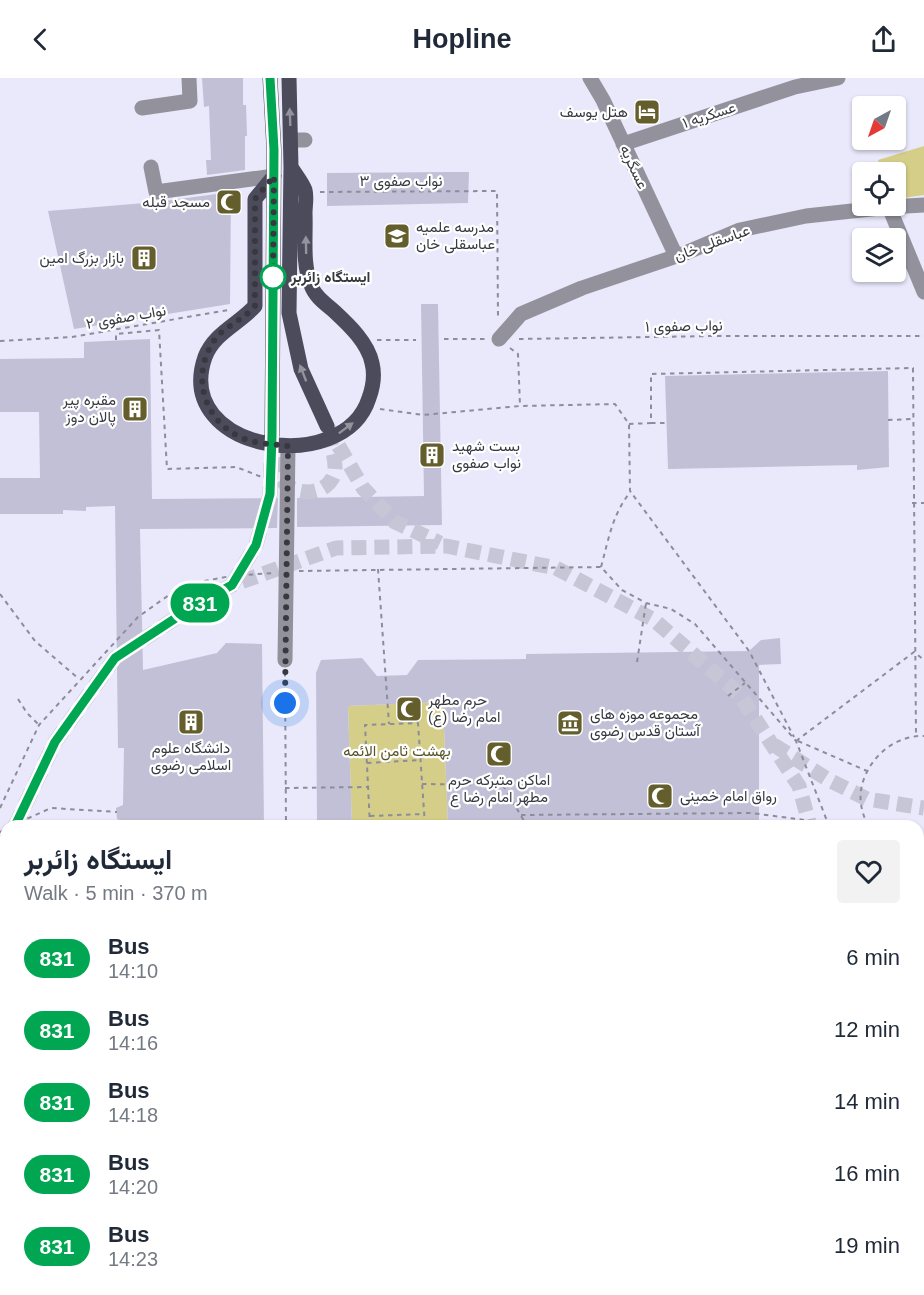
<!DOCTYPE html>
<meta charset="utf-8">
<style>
body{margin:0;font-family:Helvetica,Vazirmatn,sans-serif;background:#f2f2f3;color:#1f2937;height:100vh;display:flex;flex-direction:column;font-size:22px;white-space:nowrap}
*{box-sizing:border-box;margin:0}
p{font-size:20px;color:#747a83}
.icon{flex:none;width:33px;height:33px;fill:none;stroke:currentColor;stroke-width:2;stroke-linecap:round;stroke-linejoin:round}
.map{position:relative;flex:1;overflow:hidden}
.panel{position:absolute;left:0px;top:742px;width:924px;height:476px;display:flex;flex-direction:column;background:#fff;border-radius:18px 18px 0 0;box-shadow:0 2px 4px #0004}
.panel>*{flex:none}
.badge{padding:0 12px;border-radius:20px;font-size:21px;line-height:39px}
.needle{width:39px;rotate:220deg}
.buttons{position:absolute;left:852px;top:18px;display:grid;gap:12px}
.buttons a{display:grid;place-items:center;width:54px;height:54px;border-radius:6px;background:#fff;box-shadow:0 2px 4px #0004;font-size:30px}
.you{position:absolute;width:30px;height:30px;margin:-15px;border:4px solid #fff;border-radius:50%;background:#1a73e8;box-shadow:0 0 0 9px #1a73e833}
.map>.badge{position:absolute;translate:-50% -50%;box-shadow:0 0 0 3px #fff}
.round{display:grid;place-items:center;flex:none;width:63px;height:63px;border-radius:6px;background:#f2f2f3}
.summary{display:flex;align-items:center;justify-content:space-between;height:102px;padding:0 24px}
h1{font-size:28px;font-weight:700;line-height:45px}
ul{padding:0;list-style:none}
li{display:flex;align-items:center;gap:18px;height:72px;padding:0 24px}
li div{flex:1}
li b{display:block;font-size:22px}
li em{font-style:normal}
li .badge{min-width:66px;font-weight:700;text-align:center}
header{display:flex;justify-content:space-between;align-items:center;height:78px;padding:0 24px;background:#fff;font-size:27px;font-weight:700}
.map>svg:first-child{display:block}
</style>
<header><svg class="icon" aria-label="back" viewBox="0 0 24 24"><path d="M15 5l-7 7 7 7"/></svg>Hopline<svg class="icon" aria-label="share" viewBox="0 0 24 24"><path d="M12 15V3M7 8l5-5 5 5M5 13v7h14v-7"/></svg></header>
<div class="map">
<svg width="924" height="1217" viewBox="0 0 924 1217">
<rect width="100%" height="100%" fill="#eae9fb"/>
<path fill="#d5ce88" d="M 924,68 L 924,117 L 896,121 L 896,94 L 882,94 L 878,82 Z
M 443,624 L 448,748 L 352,748 L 348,628 Z
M 0,1107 L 6,1117 L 6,1212 L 48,1212 L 44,1217 L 0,1217 Z
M 359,1212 L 586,1212 L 587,1217 L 359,1217 Z"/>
<path fill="#c2c0d6" d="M 202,0 L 243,0 L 243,27 L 246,27 L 247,58 L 245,58 L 245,92 L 207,97 L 206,82 L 211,82 L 209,28 L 204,29 Z
M 447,94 L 469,94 L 468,125 L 327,128 L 327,95 Z
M 231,114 L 230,226 L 74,251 L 48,133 L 157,124 Z
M 421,226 L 438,226 L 442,447 L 297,449 L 297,420 L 424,418 Z
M 150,261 L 152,421 L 278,420 L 277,450 L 140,451 L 143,592 L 217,575 L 226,565 L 262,566 L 264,748 L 124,748 L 124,744 L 117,741 L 116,730 L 123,727 L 124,670 L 118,670 L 115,428 L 86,429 L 86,433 L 63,432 L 63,436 L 0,436 L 0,400 L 40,400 L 39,334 L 0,334 L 0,281 L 84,280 L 84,264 Z
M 888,293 L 889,389 L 857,392 L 857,387 L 668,391 L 665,298 Z
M 780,560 L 781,586 L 759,587 L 759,748 L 448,748 L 443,624 L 348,628 L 352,748 L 317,748 L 316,595 L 321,582 L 362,580 L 377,598 L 407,597 L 418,582 L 526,581 L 526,576 L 749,573 L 761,562 Z"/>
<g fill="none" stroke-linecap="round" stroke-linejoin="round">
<path stroke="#c6c6d6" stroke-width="15" stroke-dasharray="15 8" stroke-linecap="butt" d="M 327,348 L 363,410 L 395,444 L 440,465
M 272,357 C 274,370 274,388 280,399 C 290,417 320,420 332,401 C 339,390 332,371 329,360
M 232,507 L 256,467 L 270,416 L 271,384
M 774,667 L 827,701 L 867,721 L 924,730
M 15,748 L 55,664 L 115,580 L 191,530 L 232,507 L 336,470 L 446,468 L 556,490 L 654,542 L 739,616 L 799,708 L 810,748
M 0,777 L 6,766
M 918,798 L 924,795
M 0,977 L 6,998
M 142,1212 L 147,1217
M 680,1217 L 687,1212"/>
<path stroke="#8d8c9a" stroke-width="2" stroke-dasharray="4.5 4.5" stroke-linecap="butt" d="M 320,114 L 497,113 L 498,239
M 444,261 L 486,261
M 519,261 L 716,258 L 924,258
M 116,262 L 116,256 L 159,252 L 167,391 L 236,389 L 272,403
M 377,262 L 416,262
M 0,263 L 72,259 L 228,232
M 510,270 L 518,276 L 520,328
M 380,331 L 423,337 L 520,328 L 615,326 L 629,346 L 630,413 L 749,573 L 794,659
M 888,342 L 913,341
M 651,345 L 666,345
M 629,346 L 651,345 L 651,296 L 913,290 L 916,658
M 912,425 L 924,425
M 601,489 C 609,460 612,437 631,413
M 378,491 L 389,646
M 299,493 L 601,489 L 622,512 L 646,525 L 671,531 L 695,546 L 796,663 L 829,748
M 0,516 L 35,563 L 79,601
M 637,584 L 646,525
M 285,594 L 286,748
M 728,618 L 745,605
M 18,621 L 27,635 L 39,647
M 796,663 L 914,574 L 924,582
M 798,663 L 867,693
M 367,685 L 420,682
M 422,706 L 503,707 L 527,748
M 285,710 L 369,709
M 0,730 L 39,647 L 138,539 L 183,507 L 231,498 L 273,495
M 521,737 L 751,735 L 828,745
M 370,738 L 424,736
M 11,748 L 51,730 L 117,734
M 370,748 L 365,647 L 418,645 L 425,748
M 868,748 C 863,737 859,725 861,712 C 866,682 893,657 924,658
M 0,754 L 6,751
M 918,783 L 924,784
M 0,873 L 6,884
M 918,1024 L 924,1023
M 0,1054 L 6,1068
M 0,1107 L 6,1103
M 918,1161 L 924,1161
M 0,1175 L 6,1172
M 0,1184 L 6,1195
M 16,1212 L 18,1217
M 112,1212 L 116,1217
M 295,1212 L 295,1217
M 528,1212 L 528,1215 L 561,1214 L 561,1217
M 405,1214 L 528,1215
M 717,1217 L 721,1212"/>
<path stroke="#93929c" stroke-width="15" d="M 590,0 L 603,22 L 676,178
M 142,30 L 190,23 L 189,0
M 291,62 L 305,62
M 623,66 L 795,9 L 838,0
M 151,89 L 156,114 L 274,98
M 889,129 L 924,127
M 499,261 L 521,236 L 582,210 L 683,176 L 740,152 L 806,138 L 889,129 L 924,214
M 285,582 L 288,368"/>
<path stroke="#4c4b5b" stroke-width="15" d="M 270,0 L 274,72 L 272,357
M 289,0 L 291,89 L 289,235 L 301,291 L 327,348
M 274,98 L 255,121 L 255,228 C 239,246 214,255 205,279 C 172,374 344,400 369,320 C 373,309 375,297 372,285 C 368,265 349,247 335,234 C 326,226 315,219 311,207 C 302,186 306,158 305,135 C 305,128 307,119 305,112 C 302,104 295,96 291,89"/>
</g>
<defs><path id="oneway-solid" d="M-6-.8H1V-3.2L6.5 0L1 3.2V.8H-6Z" transform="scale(1.5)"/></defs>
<g fill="#94939d">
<use href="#oneway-solid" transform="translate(290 39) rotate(-92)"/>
<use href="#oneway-solid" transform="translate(306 167) rotate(-91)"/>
<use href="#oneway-solid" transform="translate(303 295) rotate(-111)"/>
<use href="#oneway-solid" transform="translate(346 350) rotate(-37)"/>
</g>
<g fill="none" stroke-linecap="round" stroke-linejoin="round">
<defs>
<path id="line" d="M 15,748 L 55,664 L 115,580 L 191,530 L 232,507 L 256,467 L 270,416 L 272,357 L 274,72 L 270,0"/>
</defs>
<use href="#line" stroke="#fff" stroke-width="14"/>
<use href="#line" stroke="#00a651" stroke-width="9"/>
<path stroke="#383841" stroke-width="6" stroke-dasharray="0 10.8" d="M 273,199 L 274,98 L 255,121 L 255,228 C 243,242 226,248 216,260 C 191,293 201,339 238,358 C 253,366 272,366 288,368 L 285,625"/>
</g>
<defs>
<symbol id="hotel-square" viewBox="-11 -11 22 22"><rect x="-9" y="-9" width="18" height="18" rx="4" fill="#635e2b" stroke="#fff"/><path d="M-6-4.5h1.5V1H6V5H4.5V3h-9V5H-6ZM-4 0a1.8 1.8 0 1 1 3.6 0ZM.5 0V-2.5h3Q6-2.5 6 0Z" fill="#fff"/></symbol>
<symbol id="mosque-square" viewBox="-11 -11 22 22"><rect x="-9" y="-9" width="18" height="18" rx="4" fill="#635e2b" stroke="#fff"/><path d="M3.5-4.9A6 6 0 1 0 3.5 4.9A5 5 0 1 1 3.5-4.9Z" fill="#fff"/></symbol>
<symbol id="university-square" viewBox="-11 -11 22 22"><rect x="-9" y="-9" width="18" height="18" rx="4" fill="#635e2b" stroke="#fff"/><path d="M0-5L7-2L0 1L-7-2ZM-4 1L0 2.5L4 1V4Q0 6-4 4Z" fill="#fff"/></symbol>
<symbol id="building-square" viewBox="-11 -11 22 22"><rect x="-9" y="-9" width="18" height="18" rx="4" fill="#635e2b" stroke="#fff"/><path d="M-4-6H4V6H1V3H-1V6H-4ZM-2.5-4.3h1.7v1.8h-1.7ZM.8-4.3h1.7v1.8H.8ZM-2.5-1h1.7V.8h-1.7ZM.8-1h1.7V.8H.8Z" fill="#fff"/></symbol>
<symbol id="museum-square" viewBox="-11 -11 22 22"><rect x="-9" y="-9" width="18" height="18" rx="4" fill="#635e2b" stroke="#fff"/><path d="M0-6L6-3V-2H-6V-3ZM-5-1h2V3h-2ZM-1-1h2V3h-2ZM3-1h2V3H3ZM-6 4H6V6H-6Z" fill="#fff"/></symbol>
</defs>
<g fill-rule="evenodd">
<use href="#hotel-square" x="632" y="19" width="30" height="30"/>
<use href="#mosque-square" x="214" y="109" width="30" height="30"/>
<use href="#university-square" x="382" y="143" width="30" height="30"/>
<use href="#building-square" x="129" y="165" width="30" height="30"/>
<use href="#building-square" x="120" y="316" width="30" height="30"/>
<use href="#building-square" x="417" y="362" width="30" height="30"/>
<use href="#mosque-square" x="394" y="616" width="30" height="30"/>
<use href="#building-square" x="176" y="629" width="30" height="30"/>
<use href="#museum-square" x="555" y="630" width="30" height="30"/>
<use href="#mosque-square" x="484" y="661" width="30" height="30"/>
<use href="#mosque-square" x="645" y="703" width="30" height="30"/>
</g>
<circle fill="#fff" stroke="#00a651" stroke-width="3" cx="273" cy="199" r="12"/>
<g text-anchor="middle" stroke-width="4.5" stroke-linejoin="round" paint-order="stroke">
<g font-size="15" fill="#383841" stroke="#fff" text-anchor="start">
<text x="628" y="39" text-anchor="end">هتل یوسف</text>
<text x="210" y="129" text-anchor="end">مسجد قبله</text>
<text x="416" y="154">مدرسه علمیه<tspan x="416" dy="17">عباسقلی خان</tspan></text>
<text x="124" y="185" text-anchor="end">بازار بزرگ امین</text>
<text x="116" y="327" text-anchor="end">مقبره پیر<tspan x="116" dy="17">پالان دوز</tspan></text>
<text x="452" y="373">بست شهید<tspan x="452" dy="17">نواب صفوی</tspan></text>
<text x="428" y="627">حرم مطهر<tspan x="428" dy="17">امام رضا (ع)</tspan></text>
<text x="590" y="641">مجموعه موزه های<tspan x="590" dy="17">آستان قدس رضوی</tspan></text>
<text x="191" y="675" text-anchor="middle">دانشگاه علوم<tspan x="191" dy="17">اسلامی رضوی</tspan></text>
<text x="499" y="707" text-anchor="middle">اماکن متبرکه حرم<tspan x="499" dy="17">مطهر امام رضا ع</tspan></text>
<text x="680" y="723">رواق امام خمینی</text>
</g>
<g font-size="15" fill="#383841" stroke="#fff">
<text transform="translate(709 37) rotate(-18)" y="5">عسکریه ۱</text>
<text transform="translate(634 89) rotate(65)" y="5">عسگریه</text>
<text x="401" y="108">نواب صفوی ۳</text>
<text transform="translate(712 165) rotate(-20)" y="5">عباسقلی خان</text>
<text transform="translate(126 239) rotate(-10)" y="5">نواب صفوی ۲</text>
<text transform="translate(684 248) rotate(-1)" y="5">نواب صفوی ۱</text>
</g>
<g font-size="15" font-weight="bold" fill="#383841" stroke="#fff" text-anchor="start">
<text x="291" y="204">ایستگاه زائربر</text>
</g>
<g font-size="15" fill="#575328" stroke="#fff">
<text x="397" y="678">بهشت ثامن الائمه</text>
</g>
</g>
</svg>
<div class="buttons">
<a><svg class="needle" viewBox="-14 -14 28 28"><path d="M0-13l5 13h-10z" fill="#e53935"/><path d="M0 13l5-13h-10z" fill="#747a83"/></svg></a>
<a><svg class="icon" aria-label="locate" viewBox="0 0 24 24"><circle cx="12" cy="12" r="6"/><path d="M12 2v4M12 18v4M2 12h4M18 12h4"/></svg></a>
<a><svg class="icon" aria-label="layers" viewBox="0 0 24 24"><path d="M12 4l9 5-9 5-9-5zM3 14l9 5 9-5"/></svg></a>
</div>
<div class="you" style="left:285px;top:625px"></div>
<b class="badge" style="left:200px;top:525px;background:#00a651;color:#fff">831</b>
<section class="panel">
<div class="summary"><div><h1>ایستگاه زائربر</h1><p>Walk · 5 min · 370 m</p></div><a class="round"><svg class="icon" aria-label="heart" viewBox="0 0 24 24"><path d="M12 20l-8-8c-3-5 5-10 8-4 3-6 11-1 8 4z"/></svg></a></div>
<ul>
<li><span class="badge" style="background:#00a651;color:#fff">831</span><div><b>Bus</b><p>14:10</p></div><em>6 min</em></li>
<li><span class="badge" style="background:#00a651;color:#fff">831</span><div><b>Bus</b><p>14:16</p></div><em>12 min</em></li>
<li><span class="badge" style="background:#00a651;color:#fff">831</span><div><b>Bus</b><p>14:18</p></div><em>14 min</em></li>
<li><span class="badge" style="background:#00a651;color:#fff">831</span><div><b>Bus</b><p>14:20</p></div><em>16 min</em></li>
<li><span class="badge" style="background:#00a651;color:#fff">831</span><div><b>Bus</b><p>14:23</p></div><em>19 min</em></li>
</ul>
</section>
</div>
